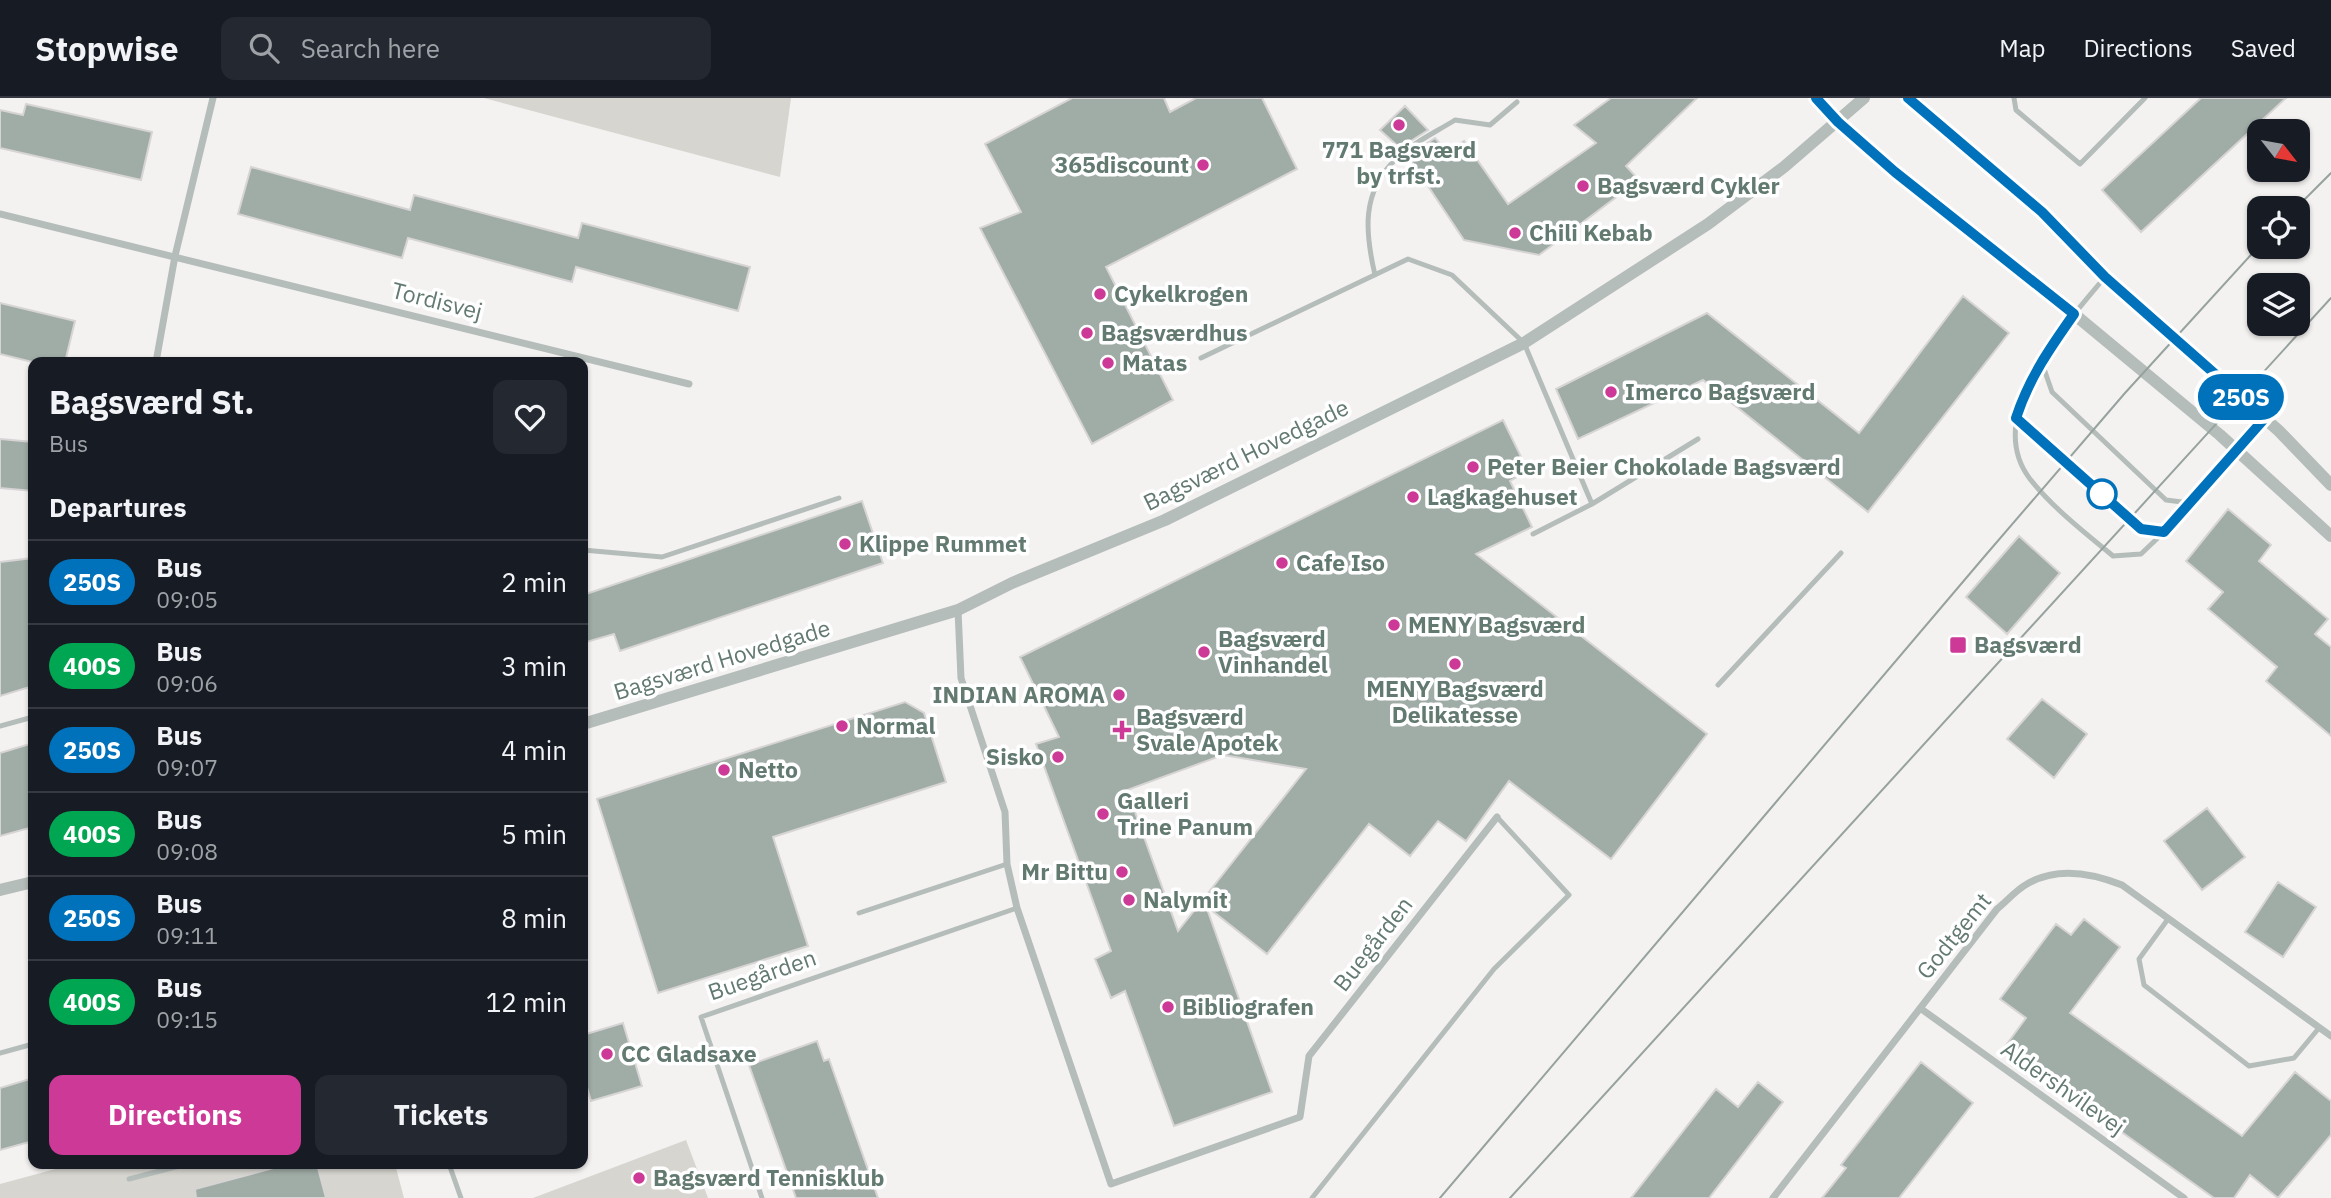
<!DOCTYPE html>
<meta charset="utf-8">
<style>
body{margin:0;font-family:"IBM Plex Sans",sans-serif;background:#242831;color:#f1f3f6;height:100vh;display:flex;flex-direction:column;font-size:26px;white-space:nowrap}
*{box-sizing:border-box;margin:0}
p{font-size:23px;color:#9ea1a6}
.icon{flex:none;width:38px;height:38px;fill:none;stroke:currentColor;stroke-width:2;stroke-linecap:round;stroke-linejoin:round}
.map{position:relative;flex:1;overflow:hidden}
.drawer{position:absolute;left:28px;top:259px;width:560px;height:812px;display:flex;flex-direction:column;background:#171b24;border-radius:14px;box-shadow:0 2px 5px #0004}
.drawer>*{flex:none}
.badge{padding:0 14px;border-radius:23px;font-size:24px;line-height:46px}
.needle{width:46px;rotate:121deg}
.buttons{position:absolute;left:2247px;top:21px;display:grid;gap:14px}
.buttons a{display:grid;place-items:center;width:63px;height:63px;border-radius:14px;background:#171b24;box-shadow:0 2px 5px #0004;font-size:35px}
.map>.badge{position:absolute;translate:-50% -50%;box-shadow:0 0 0 4px #fff}
h2{padding:0 21px;font-size:26px;line-height:63px}
.round{display:grid;place-items:center;flex:none;width:74px;height:74px;border-radius:14px;background:#242831}
.overview{display:flex;align-items:center;justify-content:space-between;height:119px;padding:0 21px}
h1{font-size:33px;font-weight:800;line-height:52px}
.primary-button{display:flex;gap:14px;margin-top:auto;padding:14px 21px}
.primary-button a{flex:1;height:80px;border-radius:14px;background:#cc3996;color:#fff;font-size:28px;font-weight:800;line-height:80px;text-align:center}
.primary-button a+a{background:#242831;color:#f1f3f6}
ul{padding:0;list-style:none}
li{display:flex;align-items:center;gap:21px;height:84px;padding:0 21px;border-top:2px solid #363941}
li div{flex:1}
li b{display:block;font-size:26px}
li em{font-style:normal}
li .badge{min-width:77px;font-weight:700;text-align:center}
header{display:flex;align-items:center;gap:42px;box-sizing:border-box;height:98px;padding:0 35px;background:#171b24;border-bottom:2px solid #363941}
header strong{font-size:33px}
nav{display:flex;gap:38px;margin-inline-start:auto;font-size:24px}
.search{width:490px;height:63px;background:#242831;display:flex;align-items:center;gap:18px;box-sizing:border-box;padding:0 24px;border-radius:14px;color:#9ea1a6;font-size:26px}
.map>svg:first-child{display:block}
</style>
<header>
<strong>Stopwise</strong>
<div class="search"><svg class="icon" aria-label="search" viewBox="0 0 24 24"><circle cx="10" cy="10" r="6"/><path d="M15 15l6 6"/></svg>Search here</div>
<nav><a>Map</a><a>Directions</a><a>Saved</a></nav>
</header>
<div class="map">
<svg width="2331" height="1100" viewBox="0 0 2331 1100">
<rect width="100%" height="100%" fill="#f4f2f1"/>
<path fill="#d7d5cf" d="M 484,0 L 791,0 L 780,79 Z
M 686,1042 L 708,1100 L 533,1100 Z
M 74,1066 L 395,1066 L 404,1100 L 0,1100 L 0,1086 Z"/>
<path fill="#a0aca6" stroke="#d6d4d4" stroke-width="2" fill-rule="evenodd" d="M 1072,0 L 1164,0 L 1170,14 L 1196,0 L 1262,0 L 1297,71 L 1106,169 L 1173,302 L 1092,346 L 980,130 L 1021,114 L 985,46 Z
M 1611,0 L 1697,0 L 1626,68 L 1639,82 L 1539,157 L 1464,142 L 1408,58 L 1435,40 L 1448,54 L 1464,43 L 1508,106 L 1596,45 L 1574,27 Z
M 2201,0 L 2286,0 L 2141,134 L 2102,92 Z
M 26,6 L 152,34 L 141,82 L 0,50 L 0,12 L 23,17 Z
M 1405,8 L 1428,32 L 1400,50 L 1380,32 Z
M 251,69 L 410,112 L 414,97 L 578,140 L 582,125 L 750,169 L 738,213 L 576,169 L 572,184 L 408,140 L 402,160 L 238,116 Z
M 1963,198 L 2009,235 L 1868,414 L 1703,282 L 1578,341 L 1556,291 L 1707,215 L 1859,335 Z
M 0,205 L 75,223 L 65,264 L 32,264 L 0,256 Z
M 1503,322 L 1528,373 L 1510,383 L 1532,429 L 1476,456 L 1707,636 L 1611,761 L 1509,683 L 1466,743 L 1438,723 L 1410,758 L 1369,726 L 1267,856 L 1206,808 L 1272,994 L 1174,1028 L 1125,893 L 1111,900 L 1095,861 L 1111,853 L 1036,646 L 1059,639 L 1020,559 ZM 1223,657 L 1306,671 L 1178,833 L 1127,692 Z
M 0,341 L 33,344 L 33,393 L 0,390 Z
M 862,403 L 883,465 L 620,553 L 614,536 L 583,545 L 583,497 Z
M 2228,411 L 2271,447 L 2259,463 L 2328,521 L 2315,536 L 2331,549 L 2331,638 L 2266,583 L 2277,569 L 2208,511 L 2223,494 L 2186,463 Z
M 2019,438 L 2060,475 L 2007,536 L 1966,499 Z
M 33,460 L 33,588 L 0,598 L 0,464 Z
M 2042,601 L 2087,636 L 2054,680 L 2007,641 Z
M 905,604 L 924,615 L 946,684 L 773,739 L 808,848 L 658,895 L 597,701 Z
M 33,645 L 33,729 L 0,738 L 0,655 Z
M 2207,710 L 2245,759 L 2202,792 L 2164,743 Z
M 2278,784 L 2316,809 L 2283,859 L 2245,834 Z
M 2084,821 L 2120,849 L 2070,915 L 2242,1038 L 2295,974 L 2331,1003 L 2331,1037 L 2278,1100 L 2250,1077 L 2234,1100 L 2214,1100 L 2004,950 L 2026,920 L 2000,901 L 2056,826 L 2071,837 Z
M 623,925 L 642,988 L 591,1003 L 583,976 L 583,937 Z
M 817,943 L 824,963 L 829,961 L 878,1100 L 796,1100 L 749,967 Z
M 1921,964 L 1973,1005 L 1899,1100 L 1822,1100 L 1846,1070 L 1841,1067 Z
M 33,980 L 33,1043 L 0,1052 L 0,990 Z
M 1758,984 L 1783,1004 L 1709,1100 L 1631,1100 L 1716,991 L 1738,1009 Z
M 288,1066 L 317,1066 L 326,1100 L 196,1100 L 195,1091 Z"/>
<g fill="none" stroke-linecap="round" stroke-linejoin="round">
<path stroke="#b5bdba" stroke-width="5" d="M 2014,0 L 2016,12 L 2080,66 L 2145,0
M 1375,177 C 1365,134 1361,94 1396,61 C 1412,45 1436,34 1455,22 L 1490,27 L 1517,4
M 2105,179 C 2066,226 1981,317 2030,381 C 2053,410 2084,434 2113,458 L 2141,456 L 2164,434 L 2264,320
M 1201,260 L 1408,161 L 1452,177 L 1524,245 L 1592,406
M 2041,262 L 2052,294 L 2166,402 L 2190,405
M 2016,320 L 2141,431 L 2164,434
M 1533,436 L 1592,406 L 1698,341
M 583,452 L 662,459 L 839,400
M 1718,587 L 1841,455
M 0,628 L 33,619
M 859,815 L 1007,766
M 2168,821 L 2139,861 L 2144,887 L 2249,968 L 2294,960 L 2319,930
M 0,955 L 33,946
M 449,1066 L 461,1100
M 129,1081 L 187,1066
M 762,1100 L 701,919 L 1017,810
M 1312,1100 L 1494,871 L 1569,797 L 1497,719"/>
<path stroke="#b5bdba" stroke-width="7" d="M 0,116 L 689,286
M 156,264 L 175,158 L 213,0
M 958,512 L 961,580 L 1005,714 L 1007,766 L 1017,810 L 1111,1086 L 1300,1019 L 1309,958 L 1497,719
M 1920,910 L 2184,1100
M 1773,1100 L 1997,811 C 2007,803 2016,792 2027,786 C 2057,768 2092,775 2122,787 L 2331,938"/>
<path stroke="#b5bdba" stroke-width="12" d="M 1816,0 L 1838,25 L 1895,74 L 2074,216 L 2220,337 L 2331,438
M 1908,0 L 2042,114 L 2105,179 L 2279,333 L 2331,387
M 583,626 L 958,512 L 1012,485 L 1165,422 L 1524,245 L 1708,126 L 1784,69 L 1864,0
M 0,792 L 33,784"/>
<path stroke="#96a29e" stroke-width="2" d="M 2296,110 L 2331,75
M 1440,1100 L 1984,459 L 2125,295 L 2259,148
M 1510,1100 L 2331,200"/>
</g>
<g fill="none" stroke-linecap="round" stroke-linejoin="round">
<defs>
<path id="line" d="M 1816,0 L 1838,24 L 1895,74 L 2074,216 C 2050,250 2029,280 2016,320 L 2141,431 L 2164,434 L 2265,320 L 2105,179 L 2042,114 L 1908,0"/>
</defs>
<use href="#line" stroke="#fff" stroke-width="16"/>
<use href="#line" stroke="#0072bc" stroke-width="10"/>
</g>
<g fill="#cc3996" stroke="#fff" stroke-width="2.5">
<circle cx="1399" cy="27" r="7"/>
<circle cx="1203" cy="67" r="7"/>
<circle cx="1583" cy="88" r="7"/>
<circle cx="1515" cy="135" r="7"/>
<circle cx="1100" cy="196" r="7"/>
<circle cx="1087" cy="235" r="7"/>
<circle cx="1108" cy="265" r="7"/>
<circle cx="1611" cy="294" r="7"/>
<circle cx="1473" cy="369" r="7"/>
<circle cx="1413" cy="399" r="7"/>
<circle cx="845" cy="446" r="7"/>
<circle cx="1282" cy="465" r="7"/>
<circle cx="1394" cy="527" r="7"/>
<rect x="1949" y="538" width="18" height="18" rx="3.5"/>
<circle cx="1204" cy="554" r="7"/>
<circle cx="1455" cy="566" r="7"/>
<circle cx="1119" cy="597" r="7"/>
<circle cx="842" cy="628" r="7"/>
<path d="M1118.5 621.5h7v7h7v7h-7v7h-7v-7h-7v-7h7z"/>
<circle cx="1058" cy="659" r="7"/>
<circle cx="724" cy="672" r="7"/>
<circle cx="1103" cy="716" r="7"/>
<circle cx="1122" cy="774" r="7"/>
<circle cx="1129" cy="802" r="7"/>
<circle cx="1168" cy="909" r="7"/>
<circle cx="607" cy="956" r="7"/>
<circle cx="639" cy="1080" r="7"/>
</g>
<circle fill="#fff" stroke="#0072bc" stroke-width="3.5" cx="2102" cy="396" r="14"/>
<g text-anchor="middle" stroke-width="7" stroke-linejoin="round" paint-order="stroke">
<g font-size="23" font-weight="bold" fill="#637a70" stroke="#fff" text-anchor="start">
<text x="1399" y="60" text-anchor="middle">771 Bagsværd<tspan x="1399" dy="26">by trfst.</tspan></text>
<text x="1189" y="75" text-anchor="end">365discount</text>
<text x="1597" y="96">Bagsværd Cykler</text>
<text x="1529" y="143">Chili Kebab</text>
<text x="1114" y="204">Cykelkrogen</text>
<text x="1101" y="243">Bagsværdhus</text>
<text x="1122" y="273">Matas</text>
<text x="1625" y="302">Imerco Bagsværd</text>
<text x="1487" y="377">Peter Beier Chokolade Bagsværd</text>
<text x="1427" y="407">Lagkagehuset</text>
<text x="859" y="454">Klippe Rummet</text>
<text x="1296" y="473">Cafe Iso</text>
<text x="1408" y="535">MENY Bagsværd</text>
<text x="1218" y="549">Bagsværd<tspan x="1218" dy="26">Vinhandel</tspan></text>
<text x="1974" y="555">Bagsværd</text>
<text x="1455" y="599" text-anchor="middle">MENY Bagsværd<tspan x="1455" dy="26">Delikatesse</tspan></text>
<text x="1105" y="605" text-anchor="end">INDIAN AROMA</text>
<text x="1136" y="627">Bagsværd<tspan x="1136" dy="26">Svale Apotek</tspan></text>
<text x="856" y="636">Normal</text>
<text x="1044" y="667" text-anchor="end">Sisko</text>
<text x="738" y="680">Netto</text>
<text x="1117" y="711">Galleri<tspan x="1117" dy="26">Trine Panum</tspan></text>
<text x="1108" y="782" text-anchor="end">Mr Bittu</text>
<text x="1143" y="810">Nalymit</text>
<text x="1182" y="917">Bibliografen</text>
<text x="621" y="964">CC Gladsaxe</text>
<text x="653" y="1088">Bagsværd Tennisklub</text>
</g>
<g font-size="23" fill="#637a70" stroke="#fff">
<text transform="translate(437 203) rotate(14)" y="8">Tordisvej</text>
<text transform="translate(1246 357) rotate(-26)" y="8">Bagsværd Hovedgade</text>
<text transform="translate(722 562) rotate(-17)" y="8">Bagsværd Hovedgade</text>
<text transform="translate(1954 838) rotate(-51)" y="8">Godtgemt</text>
<text transform="translate(1373 846) rotate(-52)" y="8">Buegården</text>
<text transform="translate(762 877) rotate(-19)" y="8">Buegården</text>
<text transform="translate(2063 990) rotate(35)" y="8">Aldershvilevej</text>
</g>
</g>
</svg>
<div class="buttons">
<a><svg class="needle" viewBox="-14 -14 28 28"><path d="M0-13l5 13h-10z" fill="#e53935"/><path d="M0 13l5-13h-10z" fill="#9ea1a6"/></svg></a>
<a><svg class="icon" aria-label="locate" viewBox="0 0 24 24"><circle cx="12" cy="12" r="6"/><path d="M12 2v4M12 18v4M2 12h4M18 12h4"/></svg></a>
<a><svg class="icon" aria-label="layers" viewBox="0 0 24 24"><path d="M12 4l9 5-9 5-9-5zM3 14l9 5 9-5"/></svg></a>
</div>
<b class="badge" style="left:2241px;top:299px;background:#0072bc;color:#fff">250S</b>
<section class="drawer">
<div class="overview"><div><h1>Bagsværd St.</h1><p>Bus</p></div><a class="round"><svg class="icon" aria-label="heart" viewBox="0 0 24 24"><path d="M12 20l-8-8c-3-5 5-10 8-4 3-6 11-1 8 4z"/></svg></a></div>
<h2>Departures</h2>
<ul>
<li><span class="badge" style="background:#0072bc;color:#fff">250S</span><div><b>Bus</b><p>09:05</p></div><em>2 min</em></li>
<li><span class="badge" style="background:#00a651;color:#fff">400S</span><div><b>Bus</b><p>09:06</p></div><em>3 min</em></li>
<li><span class="badge" style="background:#0072bc;color:#fff">250S</span><div><b>Bus</b><p>09:07</p></div><em>4 min</em></li>
<li><span class="badge" style="background:#00a651;color:#fff">400S</span><div><b>Bus</b><p>09:08</p></div><em>5 min</em></li>
<li><span class="badge" style="background:#0072bc;color:#fff">250S</span><div><b>Bus</b><p>09:11</p></div><em>8 min</em></li>
<li><span class="badge" style="background:#00a651;color:#fff">400S</span><div><b>Bus</b><p>09:15</p></div><em>12 min</em></li>
</ul>
<div class="primary-button"><a>Directions</a><a>Tickets</a></div>
</section>
</div>
